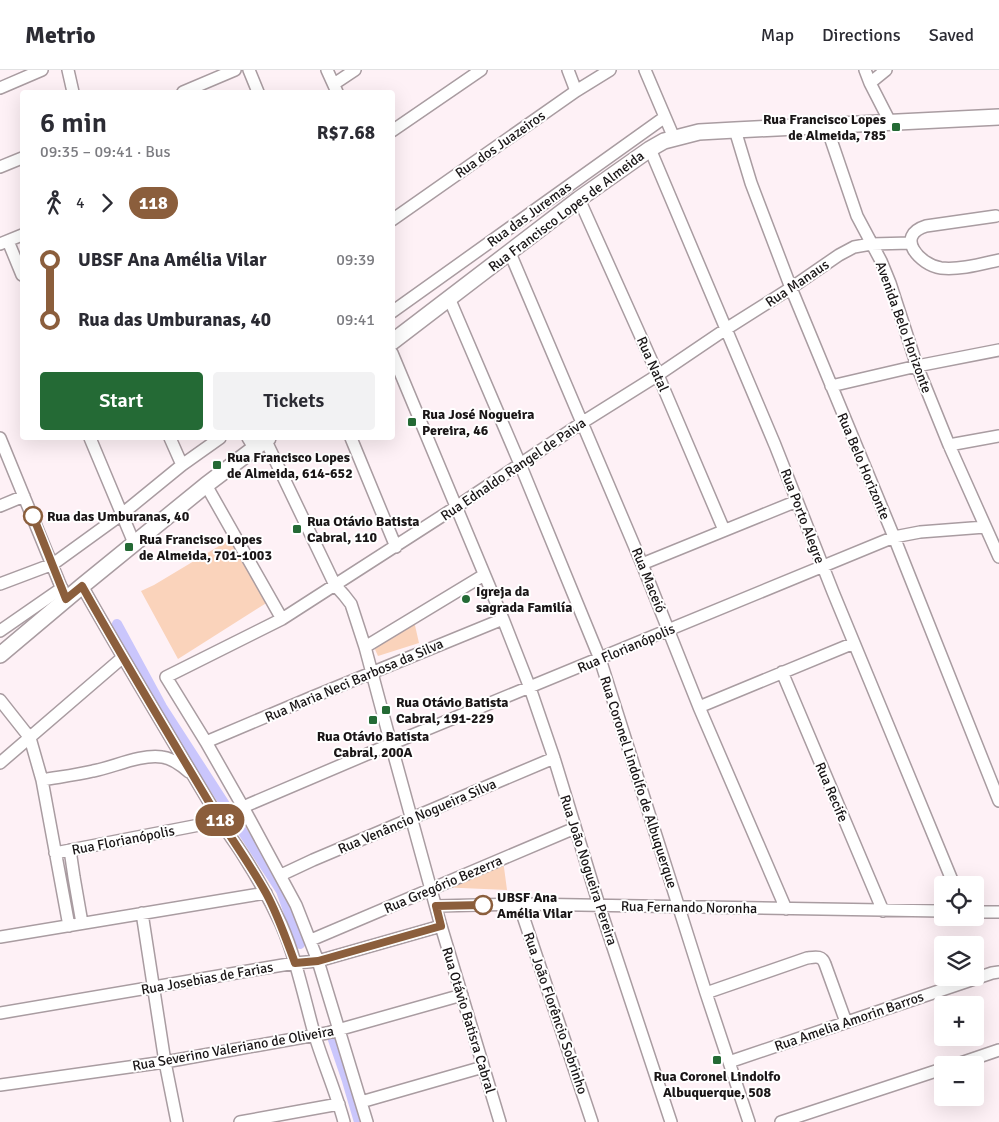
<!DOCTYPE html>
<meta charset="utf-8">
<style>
body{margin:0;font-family:Signika,sans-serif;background:#f2f2f3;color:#2b2b33;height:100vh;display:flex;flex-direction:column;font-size:19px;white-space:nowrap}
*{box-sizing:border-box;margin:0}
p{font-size:16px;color:#7c7c81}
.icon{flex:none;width:28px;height:28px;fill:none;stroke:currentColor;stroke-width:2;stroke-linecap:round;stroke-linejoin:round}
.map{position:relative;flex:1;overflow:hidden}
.details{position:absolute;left:20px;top:20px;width:375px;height:350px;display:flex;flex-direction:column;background:#fff;border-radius:5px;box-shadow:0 5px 20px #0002}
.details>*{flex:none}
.badge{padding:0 10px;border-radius:16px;font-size:18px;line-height:32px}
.tools{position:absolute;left:934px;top:806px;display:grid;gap:10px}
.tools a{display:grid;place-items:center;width:50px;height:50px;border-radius:5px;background:#fff;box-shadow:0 5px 20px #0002;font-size:25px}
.map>.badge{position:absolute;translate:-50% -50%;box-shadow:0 0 0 2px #fff}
.legs{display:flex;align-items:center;gap:8px;height:55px;padding:0 20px;font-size:16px}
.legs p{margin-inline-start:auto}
.overview{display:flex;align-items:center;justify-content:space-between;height:85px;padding:0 20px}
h1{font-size:28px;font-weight:600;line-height:38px}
.action{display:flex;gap:10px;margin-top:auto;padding:10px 20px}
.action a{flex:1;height:58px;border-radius:5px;background:#246a35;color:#fff;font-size:20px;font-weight:600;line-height:58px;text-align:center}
.action a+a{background:#f2f2f3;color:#2b2b33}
ul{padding:0 20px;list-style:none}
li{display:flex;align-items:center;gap:18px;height:60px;font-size:19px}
li i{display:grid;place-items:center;width:8px;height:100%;margin:0 6px;background:currentColor}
li i::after{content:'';width:12px;height:12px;margin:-6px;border:4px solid;border-radius:50%;background:#fff}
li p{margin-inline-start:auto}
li:first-child i{background:linear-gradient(#0000 50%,currentColor 0)}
li:last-child i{background:linear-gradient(currentColor 50%,#0000 0)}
header{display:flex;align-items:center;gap:30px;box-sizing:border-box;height:70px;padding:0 25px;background:#fff;border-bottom:1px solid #e1e1e2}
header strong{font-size:24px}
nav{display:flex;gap:28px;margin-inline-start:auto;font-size:18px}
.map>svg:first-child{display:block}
</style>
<header>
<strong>Metrio</strong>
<nav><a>Map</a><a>Directions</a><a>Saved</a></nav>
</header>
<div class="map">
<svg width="999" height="1052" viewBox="0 0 999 1052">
<rect width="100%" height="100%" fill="#fef1f6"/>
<path fill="#fad3bb" d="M 234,467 L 268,532 L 178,589 L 141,521 L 154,515 Z
M 414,551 L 419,573 L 378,586 L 373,575 Z
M 503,790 L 507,820 L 438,817 Z"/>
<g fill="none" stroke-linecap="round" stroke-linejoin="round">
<path stroke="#cac6fc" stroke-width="10" d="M 117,554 L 162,637 L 281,821 L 300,874
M 331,964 L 347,1011 L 359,1052"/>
<defs>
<path id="minor" d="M 68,0 L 73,22
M 249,0 L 258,22
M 327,0 L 337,22
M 568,0 L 576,21
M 645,0 L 674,68
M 865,0 L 870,13 L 890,52
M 870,13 L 886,0
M 334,14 L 355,0
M 0,18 L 42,0
M 183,22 L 235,0
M 826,55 L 857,146 L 881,191 L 890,213 L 917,296 L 949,375 L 999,487
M 735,60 L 751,113 L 791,218 L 894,467 L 999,731
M 392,61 L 481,0
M 650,79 L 775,375 L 833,522 L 954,815
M 0,97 L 22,88
M 579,129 L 658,305 L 724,460
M 996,146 L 926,156 C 894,166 920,195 941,198 C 960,200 981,194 999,190
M 392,150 L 576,21 L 610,0
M 8,171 L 22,205
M 0,174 L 22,165
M 510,183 L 642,494 L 699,637 L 786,839
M 449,228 L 520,394 L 600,589 L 706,923 L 749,1052
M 392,242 L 665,47
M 392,283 L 503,549 L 530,618 L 554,688 L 599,835 L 671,1052
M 831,316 L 917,296 L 999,280
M 0,368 L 66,529
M 90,368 L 134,473
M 170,368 L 182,395
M 248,368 L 254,378
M 351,368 L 396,477
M 265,369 L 335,515 L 344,525 L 351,534 L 365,577 L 391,674 L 441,856 L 500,1052
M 949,375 L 999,366
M 206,415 L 282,549
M 0,436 L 24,426
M 642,494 L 797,431
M 0,514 L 53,494 L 122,444 L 182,395 L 220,368
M 82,516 C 126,594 172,670 218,747 C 225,760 235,772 243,785 C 257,807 270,830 281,854 C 296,888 304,927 314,963 C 323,993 336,1022 344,1052
M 0,561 L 62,518
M 365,577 L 484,505
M 782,602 L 883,841
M 0,630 L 30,668 L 42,710 L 69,856
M 699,637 L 854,573
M 206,672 L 310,628 L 503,549
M 0,693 L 122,588
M 42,710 C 59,707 76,705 93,701 C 114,697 140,684 162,687 C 172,688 181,695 189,702
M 243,737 L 391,674 L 894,467 L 920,462 L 985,457
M 70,780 L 74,807 L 82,853
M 55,783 L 220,751
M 281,805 L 313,790 L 554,688
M 519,834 L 592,1052
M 436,836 L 519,834 L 942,841
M 975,842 L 999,842
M 142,843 L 165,992 L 177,1052
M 0,867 L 266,823
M 311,870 L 575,758
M 706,923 L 807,888 C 815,887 822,885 825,894 L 846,952
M 0,943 L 295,893 L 318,891 L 441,856
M 729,992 L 992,903 L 999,902
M 955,995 L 999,980
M 0,1015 L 165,992 L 327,963 L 462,925
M 361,1032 L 483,997
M 240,1052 L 339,1034
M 367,1052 L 318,891 L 296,835 L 243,737 L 206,672 L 166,607 L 282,549 L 456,437 L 583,352 L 658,305 L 726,259 L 791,218 L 839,185 L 854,177 L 871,174 L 911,173
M 781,1052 L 942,999"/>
<path id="major" d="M 392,272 L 579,129 L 650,79 L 664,71 L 699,62 L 735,60 L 999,47
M 0,585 L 82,516 L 206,415 L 268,368"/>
</defs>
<use href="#minor" stroke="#a99ca1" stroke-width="14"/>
<use href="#major" stroke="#a99ca1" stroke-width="18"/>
<use href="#minor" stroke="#fff" stroke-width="11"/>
<use href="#major" stroke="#fff" stroke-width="15"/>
</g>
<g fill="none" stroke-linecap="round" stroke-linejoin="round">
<defs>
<path id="line-1" d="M 33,446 L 66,529 L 82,516 C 124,591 169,665 213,739 C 230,767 250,794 266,823 C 278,845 286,869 295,893 L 318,891 L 441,856 L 436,836 L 483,835"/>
</defs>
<use href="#line-1" stroke="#fff" stroke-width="11"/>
<use href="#line-1" stroke="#8b5e3c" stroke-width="8"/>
</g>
<g fill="#246a35" stroke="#fff" stroke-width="2">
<rect x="891" y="52" width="10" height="10" rx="2.5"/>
<rect x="407" y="347" width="10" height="10" rx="2.5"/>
<rect x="212" y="390" width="10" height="10" rx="2.5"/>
<rect x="292" y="454" width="10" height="10" rx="2.5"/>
<rect x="124" y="472" width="10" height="10" rx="2.5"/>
<circle cx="466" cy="529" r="5"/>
<rect x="381" y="635" width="10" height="10" rx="2.5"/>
<rect x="368" y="645" width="10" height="10" rx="2.5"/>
<rect x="712" y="985" width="10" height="10" rx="2.5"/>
</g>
<g fill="#fff" stroke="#8b5e3c" stroke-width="2.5">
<circle cx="33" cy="446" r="9"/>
<circle cx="483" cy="835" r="9"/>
</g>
<g text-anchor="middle" stroke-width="4" stroke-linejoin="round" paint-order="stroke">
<g font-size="14" font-weight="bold" fill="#191516" stroke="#fff" text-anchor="start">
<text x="886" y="54" text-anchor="end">Rua Francisco Lopes<tspan x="886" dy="16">de Almeida, 785</tspan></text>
<text x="422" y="349">Rua José Nogueira<tspan x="422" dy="16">Pereira, 46</tspan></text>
<text x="227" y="392">Rua Francisco Lopes<tspan x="227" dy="16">de Almeida, 614-652</tspan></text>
<text x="307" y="456">Rua Otávio Batista<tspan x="307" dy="16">Cabral, 110</tspan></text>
<text x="139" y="474">Rua Francisco Lopes<tspan x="139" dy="16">de Almeida, 701-1003</tspan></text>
<text x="476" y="526">Igreja da<tspan x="476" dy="16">sagrada Familía</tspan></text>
<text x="396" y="637">Rua Otávio Batista<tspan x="396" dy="16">Cabral, 191-229</tspan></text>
<text x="373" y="671" text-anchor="middle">Rua Otávio Batista<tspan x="373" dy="16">Cabral, 200A</tspan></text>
<text x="717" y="1011" text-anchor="middle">Rua Coronel Lindolfo<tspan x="717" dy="16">Albuquerque, 508</tspan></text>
</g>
<g font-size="14" fill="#191516" stroke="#fff">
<text transform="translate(500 74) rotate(-35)" y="5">Rua dos Juazeiros</text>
<text transform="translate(566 141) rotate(-37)" y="5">Rua Francisco Lopes de Almeida</text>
<text transform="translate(529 144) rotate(-36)" y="5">Rua das Juremas</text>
<text transform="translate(797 213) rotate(-34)" y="5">Rua Manaus</text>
<text transform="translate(904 257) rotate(70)" y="5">Avenida Belo Horizonte</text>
<text transform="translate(653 294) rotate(66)" y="5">Rua Natal</text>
<text transform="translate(864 396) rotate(67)" y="5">Rua Belo Horizonte</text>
<text transform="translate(513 399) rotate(-34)" y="5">Rua Ednaldo Rangel de Paiva</text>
<text transform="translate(803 446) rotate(69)" y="5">Rua Porto Alegre</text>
<text transform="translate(649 510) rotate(68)" y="5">Rua Maceió</text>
<text transform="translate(626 578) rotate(-23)" y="5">Rua Florianópolis</text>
<text transform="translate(354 610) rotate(-23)" y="5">Rua Maria Neci Barbosa da Silva</text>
<text transform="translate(639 712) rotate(72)" y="5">Rua Coronel Lindolfo de Albuquerque</text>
<text transform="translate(832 722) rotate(67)" y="5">Rua Recife</text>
<text transform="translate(417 746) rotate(-23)" y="5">Rua Venâncio Nogueira Silva</text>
<text transform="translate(123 770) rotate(-11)" y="5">Rua Florianópolis</text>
<text transform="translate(589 800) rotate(72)" y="5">Rua João Nogueira Pereira</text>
<text transform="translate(443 814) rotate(-23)" y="5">Rua Gregório Bezerra</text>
<text transform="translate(689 837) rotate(1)" y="5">Rua Fernando Noronha</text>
<text transform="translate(207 908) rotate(-10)" y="5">Rua Josebias de Farias</text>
<text transform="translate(556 943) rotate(71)" y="5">Rua João Florêncio Sobrinho</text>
<text transform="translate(469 950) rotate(73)" y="5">Rua Otávio Batisra Cabral</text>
<text transform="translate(849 951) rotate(-19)" y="5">Rua Amelia Amorin Barros</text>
<text transform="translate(233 978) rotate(-10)" y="5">Rua Severino Valeriano de Oliveira</text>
</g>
<g font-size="14" font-weight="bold" fill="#191516" stroke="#fff" text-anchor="start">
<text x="47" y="451">Rua das Umburanas, 40</text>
<text x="497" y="832">UBSF Ana<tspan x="497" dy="16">Amélia Vilar</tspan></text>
</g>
</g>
</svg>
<div class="tools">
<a><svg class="icon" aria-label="locate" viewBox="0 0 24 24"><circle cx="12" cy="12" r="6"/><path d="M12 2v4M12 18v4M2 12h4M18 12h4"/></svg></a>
<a><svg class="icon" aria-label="layers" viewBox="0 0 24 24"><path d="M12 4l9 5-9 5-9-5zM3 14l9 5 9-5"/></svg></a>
<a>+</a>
<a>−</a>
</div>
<b class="badge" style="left:220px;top:750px;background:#8b5e3c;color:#fff">118</b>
<section class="details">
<div class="overview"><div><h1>6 min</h1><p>09:35 – 09:41 · Bus</p></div><b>R$7.68</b></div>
<div class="legs"><svg class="icon" aria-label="walk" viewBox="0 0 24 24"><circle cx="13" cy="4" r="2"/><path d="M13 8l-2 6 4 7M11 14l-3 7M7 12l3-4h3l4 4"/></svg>4<svg class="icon" aria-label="forward" viewBox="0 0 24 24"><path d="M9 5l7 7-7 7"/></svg><b class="badge" style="background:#8b5e3c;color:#fff">118</b></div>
<ul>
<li><i style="color:#8b5e3c"></i><b>UBSF Ana Amélia Vilar</b><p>09:39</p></li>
<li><i style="color:#8b5e3c"></i><b>Rua das Umburanas, 40</b><p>09:41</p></li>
</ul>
<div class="action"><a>Start</a><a>Tickets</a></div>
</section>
</div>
